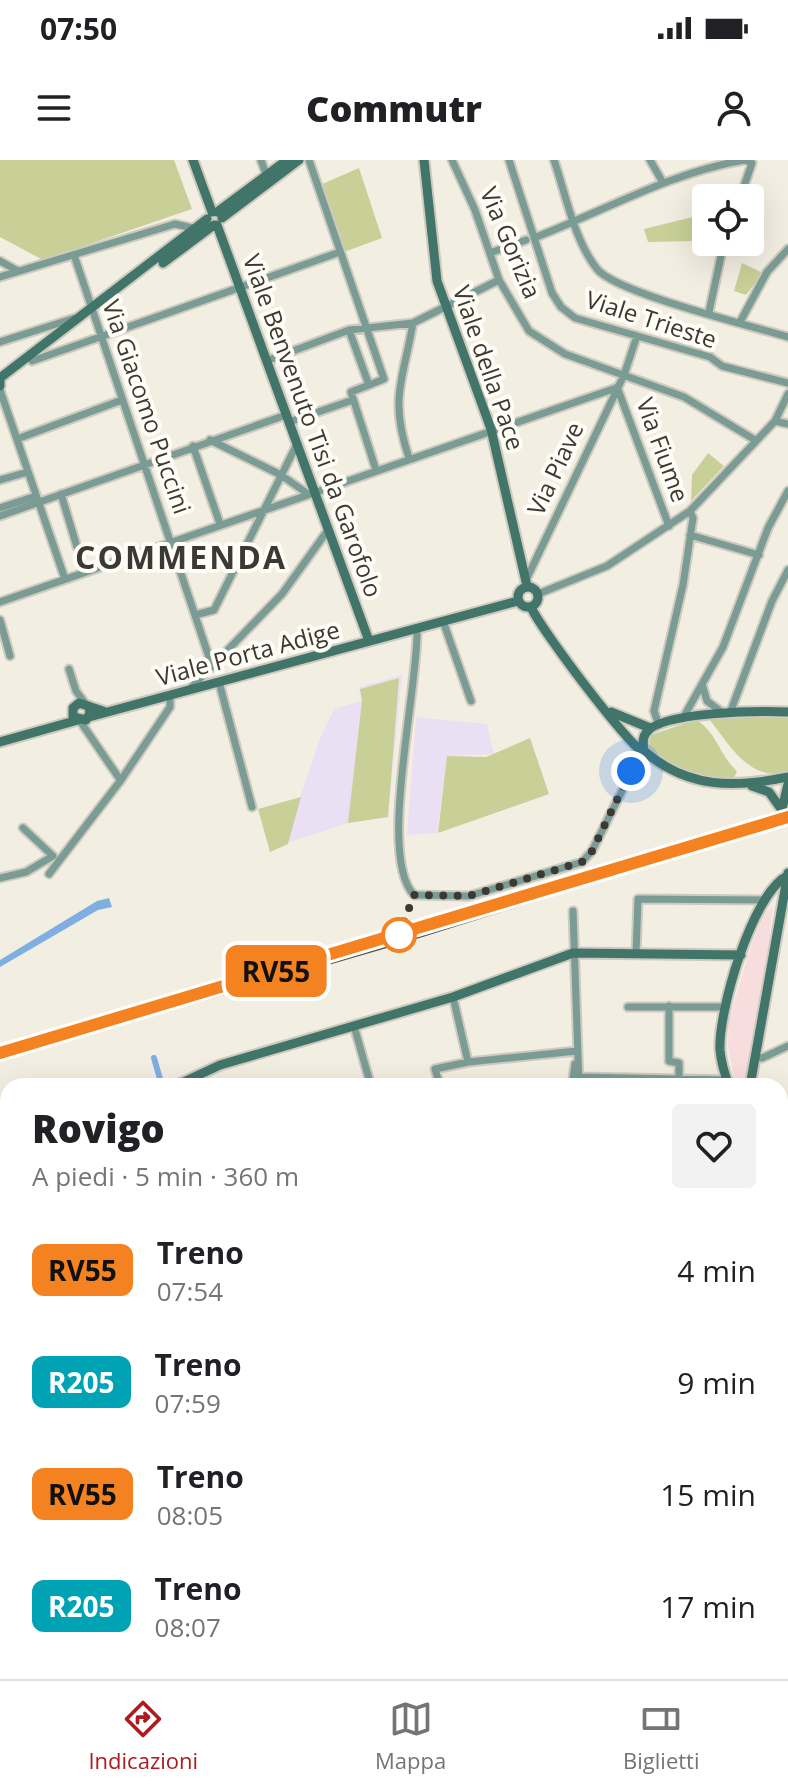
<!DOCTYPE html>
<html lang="it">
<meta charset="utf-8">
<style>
body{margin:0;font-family:"Open Sans",sans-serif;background:#f2f2f2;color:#202124;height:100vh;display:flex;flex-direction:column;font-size:30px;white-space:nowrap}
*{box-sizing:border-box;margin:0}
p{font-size:26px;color:#757577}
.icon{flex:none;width:44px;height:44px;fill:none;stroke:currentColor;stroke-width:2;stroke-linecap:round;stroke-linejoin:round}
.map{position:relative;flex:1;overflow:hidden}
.side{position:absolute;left:0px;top:918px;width:788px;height:602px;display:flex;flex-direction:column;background:#fff;border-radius:24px 24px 0 0;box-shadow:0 8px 32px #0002}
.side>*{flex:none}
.badge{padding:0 16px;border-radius:12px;font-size:28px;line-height:52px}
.fabs{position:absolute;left:692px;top:24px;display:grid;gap:16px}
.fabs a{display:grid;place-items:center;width:72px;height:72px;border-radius:8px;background:#fff;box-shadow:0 8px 32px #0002;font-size:40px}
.you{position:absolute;width:40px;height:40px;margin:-20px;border:6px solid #fff;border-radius:50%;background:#1a73e8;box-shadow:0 0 0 12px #1a73e833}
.map>.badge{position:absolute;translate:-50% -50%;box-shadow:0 0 0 4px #fff}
.round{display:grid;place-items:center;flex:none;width:84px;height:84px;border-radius:8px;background:#f2f2f2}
.headline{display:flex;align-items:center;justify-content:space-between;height:136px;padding:0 32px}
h1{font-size:38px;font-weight:800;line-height:60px}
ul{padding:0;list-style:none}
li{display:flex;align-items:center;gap:24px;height:112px;padding:0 32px}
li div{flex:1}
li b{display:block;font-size:30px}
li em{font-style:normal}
li .badge{min-width:88px;font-weight:700;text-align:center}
.status{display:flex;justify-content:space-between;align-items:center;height:56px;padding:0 40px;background:#fff;direction:ltr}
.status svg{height:22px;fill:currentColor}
header{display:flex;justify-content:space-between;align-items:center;height:104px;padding:0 32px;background:#fff;font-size:36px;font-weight:800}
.dock{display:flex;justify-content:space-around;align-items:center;height:112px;border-top:2px solid #e0e0e0;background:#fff;font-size:22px;color:#757577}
.dock a{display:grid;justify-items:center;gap:4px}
.dock .active{color:#ad1b20}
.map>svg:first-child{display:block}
</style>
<div class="status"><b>07:50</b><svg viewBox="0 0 49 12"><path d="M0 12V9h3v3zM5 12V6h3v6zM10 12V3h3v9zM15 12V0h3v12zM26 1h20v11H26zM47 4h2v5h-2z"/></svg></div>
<header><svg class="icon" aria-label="menu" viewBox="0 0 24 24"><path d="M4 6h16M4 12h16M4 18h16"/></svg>Commutr<svg class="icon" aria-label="person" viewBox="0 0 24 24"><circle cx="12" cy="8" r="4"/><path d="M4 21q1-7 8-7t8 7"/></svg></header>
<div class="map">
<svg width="788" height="1519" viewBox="0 0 788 1519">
<rect width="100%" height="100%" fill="#f3eee2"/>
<path fill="#f8ddde" d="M 773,747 L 755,890 L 746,926 L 736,926 L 728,884 L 729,860 L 752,783 L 764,753 Z"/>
<path fill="#ebdff4" d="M 402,515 L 388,657 L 348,663 L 284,684 L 319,581 L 334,549 L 361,541 L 359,527 Z
M 416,557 L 487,564 L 494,594 L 447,596 L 437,673 L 407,675 Z"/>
<path fill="#c8d097" d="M 0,0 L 174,0 L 192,49 L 43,100 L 0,77 Z
M 359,8 L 382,78 L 344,92 L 320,25 Z
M 705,54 L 696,81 L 648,82 L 644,69 Z
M 742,103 L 763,113 L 746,135 L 734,131 Z
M 708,293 L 724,306 L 691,341 L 692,315 Z
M 399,518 L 388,657 L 348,663 L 362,541 L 360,529 Z
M 788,557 L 788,613 C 748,621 731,586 709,559 Z
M 695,560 C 715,568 720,597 737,611 L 734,618 C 704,618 670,610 649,588 L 651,575 Z
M 530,578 L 549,634 L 438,673 L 447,596 L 486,597 Z
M 301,637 L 288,684 L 270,692 L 258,649 Z
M 0,980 L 8,980 L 8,1084 L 0,1079 Z"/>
<path fill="#7fafe0" d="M 109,738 L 112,747 L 98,750 L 0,807 L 0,800 L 97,741 Z"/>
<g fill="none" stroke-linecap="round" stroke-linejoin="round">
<path stroke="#7fafe0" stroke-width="6" d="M 154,898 L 162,926"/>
<path stroke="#cecabf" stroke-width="9" stroke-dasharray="9 4.5" stroke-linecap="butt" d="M 784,653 L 788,666"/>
<defs>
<path id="street" d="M 261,0 L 267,17
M 309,0 L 384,219 L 369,225 L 349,170
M 452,0 L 475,50 L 499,120 L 529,171 L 565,194 L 684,237 L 755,280
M 509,0 L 552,133 L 561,147 L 575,158 L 710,197 L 722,206 L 788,223
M 554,0 C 566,35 574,80 597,109 C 616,133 752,166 788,177
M 650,0 L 662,21
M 740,38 L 752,3 L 745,0
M 534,78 C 604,51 669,13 744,0
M 490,93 L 526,80
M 74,95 L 211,503
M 0,101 L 18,111
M 0,117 L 175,64 L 197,69
M 709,152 L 724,82
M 740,162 L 767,112 L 788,89
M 0,182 L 75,158
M 32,201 L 340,92
M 266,201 L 349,170 L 413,163 L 499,120
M 369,225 L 351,232 L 376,310
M 617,227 L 669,366
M 0,230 L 65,419
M 775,261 L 788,264
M 289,262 L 353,240
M 17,279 L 122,240
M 210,280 L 281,315 L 308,334
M 193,286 L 220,364
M 409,298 C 389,238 403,221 413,163
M 0,320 L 28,312
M 61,334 L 77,387
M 0,348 L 36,336
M 0,356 L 286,255
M 690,375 L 759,395
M 526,420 L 624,215 L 637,176
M 538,434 L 607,406 L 690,351 L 775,261 L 788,234
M 0,442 L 616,228
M 195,455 L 214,450 L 297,284
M 0,460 L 10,496
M 443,461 L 471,541
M 417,469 C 419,526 377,697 414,735 L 469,736 L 582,702 L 592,691 L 635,605 L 645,596
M 69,509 L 76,531 L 85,543
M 219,522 L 252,647
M 702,524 L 707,541 L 723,553
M 189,530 L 282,434 L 328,370
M 730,553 L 772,441 L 788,410
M 683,558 L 723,487 L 768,368 L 788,331
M 80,561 L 119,618
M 659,565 L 654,551 L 683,425 L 693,358 L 690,351
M 49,714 L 121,620 L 170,547 L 170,536
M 0,718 L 26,712 L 53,696 L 23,668
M 573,751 L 579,926
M 636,794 L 638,739 L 765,740
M 453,837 L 468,902
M 669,846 L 669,901 L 679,903 L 679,919
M 628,847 L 726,847
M 354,866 L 371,926
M 755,897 L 762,898 L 788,886
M 578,917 L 727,920
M 440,926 L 435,909 L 468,902 L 577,891
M 572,926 L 575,904
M 780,1016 L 788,1009
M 781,1242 L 788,1234
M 780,1331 L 788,1336"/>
<path id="secondary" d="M 193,0 L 212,52
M 424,0 L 437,121 L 491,269 L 527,426
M 217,52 L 287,0
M 222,58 L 299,0
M 217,65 L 369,481
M 163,103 L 214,65
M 0,226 L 0,218 L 207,59
M518 437a10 10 0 1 1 20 0a10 10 0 1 1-20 0Z
M 531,447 C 539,467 632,591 648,596
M 89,546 L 90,553 L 86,560 L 73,557 L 73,548 L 79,543 L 103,551
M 611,552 L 650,568
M 788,552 C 762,551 660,551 646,573 C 642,578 643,585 644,591 C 688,629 735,628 788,617
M 89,557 L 518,441
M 0,582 L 78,560
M 752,626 L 769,632 L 784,653
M 782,649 L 788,624
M 175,926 L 220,905 L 453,837 L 573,793 L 741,795
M 729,926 C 725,915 721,902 720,890 C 718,852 752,734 787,716
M 750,926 L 788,713
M 780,1066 L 788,1077
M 0,1086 L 8,1091
M 0,1121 L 8,1110
M 0,1150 L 8,1159
M 243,1512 L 247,1519
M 699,1519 L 700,1512"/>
</defs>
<use href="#street" stroke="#cecabf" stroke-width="11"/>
<use href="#secondary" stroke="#cecabf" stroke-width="13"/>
<use href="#street" stroke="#7b9c94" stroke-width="7"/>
<use href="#secondary" stroke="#417569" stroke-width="9"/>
<path stroke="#54524c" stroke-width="2" d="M 0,899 L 397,784 L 788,661"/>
</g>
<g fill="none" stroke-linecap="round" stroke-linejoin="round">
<defs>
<path id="line" d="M 0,893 L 788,657"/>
</defs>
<use href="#line" stroke="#fff" stroke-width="18"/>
<use href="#line" stroke="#f58220" stroke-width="12"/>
<path stroke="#3b3934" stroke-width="8" stroke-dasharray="0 14.4" d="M 399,775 L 414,735 L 469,736 L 582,702 L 592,691 L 631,611"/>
</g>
<circle fill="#fff" stroke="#f58220" stroke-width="4" cx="399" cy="775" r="16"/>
<g text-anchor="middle" stroke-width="8" stroke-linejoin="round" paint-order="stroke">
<g font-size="24" fill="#3b3934" stroke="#fefcf4">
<text transform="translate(510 83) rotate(67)" y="8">Via Gorizia</text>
<text transform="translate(651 160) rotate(18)" y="8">Viale Trieste</text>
<text transform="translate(488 208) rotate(71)" y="8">Viale della Pace</text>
<text transform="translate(146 247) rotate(71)" y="8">Via Giacomo Puccini</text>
<text transform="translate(312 266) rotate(70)" y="8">Viale Benvenuto Tisi da Garofolo</text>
<text transform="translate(662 290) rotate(70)" y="8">Via Fiume</text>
<text transform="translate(556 309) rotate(-65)" y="8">Via Piave</text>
<text transform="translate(248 494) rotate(-15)" y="8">Viale Porta Adige</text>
</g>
<g font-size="32" font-weight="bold" letter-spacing="2" fill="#3b3934" stroke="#fefcf4">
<text x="181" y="409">COMMENDA</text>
</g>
</g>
</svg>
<div class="fabs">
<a><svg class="icon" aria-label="locate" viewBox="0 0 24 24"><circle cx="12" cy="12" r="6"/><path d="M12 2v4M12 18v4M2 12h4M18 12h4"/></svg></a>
</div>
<div class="you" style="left:631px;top:611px"></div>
<b class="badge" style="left:276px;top:811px;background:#f58220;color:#111">RV55</b>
<section class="side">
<div class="headline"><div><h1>Rovigo</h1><p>A piedi · 5 min · 360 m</p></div><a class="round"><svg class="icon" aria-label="heart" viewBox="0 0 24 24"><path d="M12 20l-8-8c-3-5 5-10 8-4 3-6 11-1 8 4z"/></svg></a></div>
<ul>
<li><span class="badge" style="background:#f58220;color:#111">RV55</span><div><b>Treno</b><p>07:54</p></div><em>4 min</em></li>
<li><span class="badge" style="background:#00a3b4;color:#fff">R205</span><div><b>Treno</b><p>07:59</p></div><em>9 min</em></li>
<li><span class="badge" style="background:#f58220;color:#111">RV55</span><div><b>Treno</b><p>08:05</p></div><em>15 min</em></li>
<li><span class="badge" style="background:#00a3b4;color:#fff">R205</span><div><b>Treno</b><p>08:07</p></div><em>17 min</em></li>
</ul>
</section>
</div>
<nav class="dock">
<a class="active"><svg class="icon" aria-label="directions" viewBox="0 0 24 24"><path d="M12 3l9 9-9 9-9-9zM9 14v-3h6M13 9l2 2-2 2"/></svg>Indicazioni</a>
<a><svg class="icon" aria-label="map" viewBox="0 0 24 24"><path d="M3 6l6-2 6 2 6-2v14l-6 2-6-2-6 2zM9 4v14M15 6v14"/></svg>Mappa</a>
<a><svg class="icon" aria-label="tickets" viewBox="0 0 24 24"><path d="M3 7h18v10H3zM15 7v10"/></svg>Biglietti</a>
</nav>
